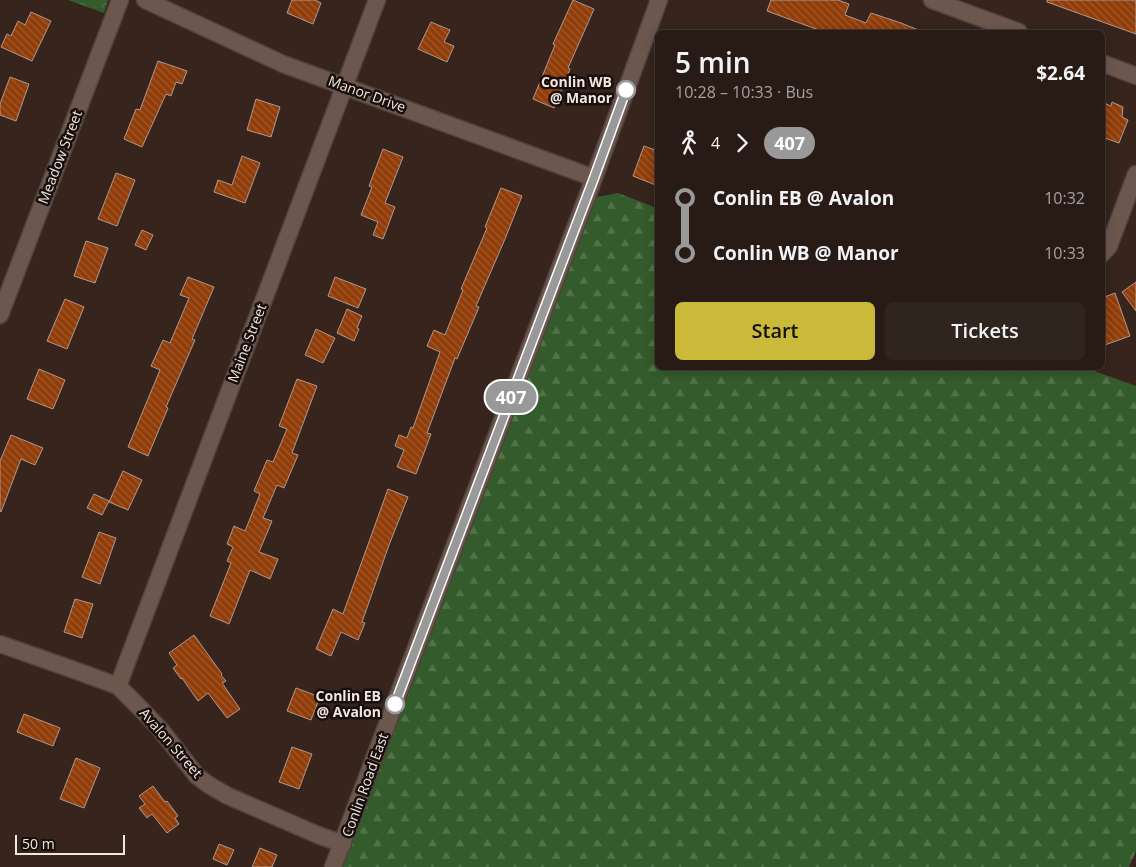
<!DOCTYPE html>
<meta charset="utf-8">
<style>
body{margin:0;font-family:"Open Sans",sans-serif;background:#30241f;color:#f1f3f6;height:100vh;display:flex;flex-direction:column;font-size:19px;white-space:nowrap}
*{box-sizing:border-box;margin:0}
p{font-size:16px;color:#a5a1a1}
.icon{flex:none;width:28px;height:28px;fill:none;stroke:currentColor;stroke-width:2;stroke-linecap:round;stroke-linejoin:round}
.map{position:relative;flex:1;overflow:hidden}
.drawer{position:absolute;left:655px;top:30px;width:450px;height:340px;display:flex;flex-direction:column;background:#281b16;border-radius:8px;box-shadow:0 2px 12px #0003,0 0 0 1px #443935}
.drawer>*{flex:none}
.badge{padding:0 10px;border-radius:16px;font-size:18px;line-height:32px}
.scale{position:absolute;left:15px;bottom:12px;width:110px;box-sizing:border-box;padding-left:5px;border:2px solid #f2e6e1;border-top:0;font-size:14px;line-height:18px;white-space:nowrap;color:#f2e6e1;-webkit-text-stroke:4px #180f0c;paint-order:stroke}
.map>.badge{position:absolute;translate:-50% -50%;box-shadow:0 0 0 2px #fff}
.legs{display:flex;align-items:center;gap:8px;height:55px;padding:0 20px;font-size:16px}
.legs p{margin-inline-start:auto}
.head{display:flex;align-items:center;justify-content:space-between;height:85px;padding:0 20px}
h1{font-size:28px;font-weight:600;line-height:38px}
.primary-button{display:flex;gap:10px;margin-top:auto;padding:10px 20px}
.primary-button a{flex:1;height:58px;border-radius:8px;background:#cbb939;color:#111;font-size:20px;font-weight:600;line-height:58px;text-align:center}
.primary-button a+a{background:#30241f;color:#f1f3f6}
ul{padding:0 20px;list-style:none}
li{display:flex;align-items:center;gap:18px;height:55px;font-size:19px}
li i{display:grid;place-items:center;width:8px;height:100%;margin:0 6px;background:currentColor}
li i::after{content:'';width:12px;height:12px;margin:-6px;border:4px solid;border-radius:50%;background:#281b16}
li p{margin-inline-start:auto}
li:first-child i{background:linear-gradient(#0000 50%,currentColor 0)}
li:last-child i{background:linear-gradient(currentColor 50%,#0000 0)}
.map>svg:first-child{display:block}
</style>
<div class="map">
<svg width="1136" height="867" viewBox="0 0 1136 867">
<defs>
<pattern id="forest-firs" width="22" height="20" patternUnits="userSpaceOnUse" patternTransform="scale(1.25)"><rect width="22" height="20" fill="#345b2c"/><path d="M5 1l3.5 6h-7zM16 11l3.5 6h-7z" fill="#52734a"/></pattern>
<pattern id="park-crowns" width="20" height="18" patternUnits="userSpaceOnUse" patternTransform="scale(1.25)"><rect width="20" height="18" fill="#345b2c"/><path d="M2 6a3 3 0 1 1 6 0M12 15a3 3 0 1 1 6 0" fill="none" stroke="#52734a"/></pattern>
<pattern id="building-back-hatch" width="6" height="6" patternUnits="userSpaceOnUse" patternTransform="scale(1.25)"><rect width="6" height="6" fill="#913d09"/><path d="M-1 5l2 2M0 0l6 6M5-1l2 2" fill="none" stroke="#a1592d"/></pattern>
</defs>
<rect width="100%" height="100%" fill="#36241d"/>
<path fill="url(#forest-firs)" d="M 618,193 L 657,208 L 658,368 L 1086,368 L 1136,386 L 1136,851 L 1129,867 L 333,867 L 587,199 Z"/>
<path fill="url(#park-crowns)" d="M 68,0 L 108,0 L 104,13 Z"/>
<path fill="url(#building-back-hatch)" stroke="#b0998f" d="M 292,0 L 315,0 L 321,3 L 313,24 L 287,13 Z
M 573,0 L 594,9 L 568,68 L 570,69 L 554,108 L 533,99 L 555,45 L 553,44 Z
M 771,0 L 838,0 L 849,4 L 845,15 L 866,23 L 871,13 L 901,23 L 921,31 L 921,32 L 824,32 L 767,11 Z
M 1047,0 L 1136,0 L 1136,34 L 1047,2 Z
M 31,12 L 51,21 L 32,61 L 1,47 L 7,34 L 11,36 L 18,21 L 25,25 Z
M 431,22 L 450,30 L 444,42 L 454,46 L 447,62 L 418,49 Z
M 158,61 L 187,71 L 182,84 L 176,82 L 171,96 L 166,94 L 142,147 L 124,139 L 136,109 L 140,110 Z
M 10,77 L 29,84 L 16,121 L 0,115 L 0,104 Z
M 256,99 L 280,107 L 271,137 L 247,130 Z
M 1102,102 L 1111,106 L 1112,102 L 1123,107 L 1122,117 L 1128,120 L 1119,143 L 1102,137 Z
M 644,146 L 658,151 L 658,186 L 633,176 Z
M 383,149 L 403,157 L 385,203 L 395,207 L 383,239 L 373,235 L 378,222 L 361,215 L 372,187 L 369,186 Z
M 242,156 L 260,163 L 245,203 L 214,192 L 218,180 L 232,185 Z
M 116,173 L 135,180 L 117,226 L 98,219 Z
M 501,188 L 522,196 L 505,239 L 476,306 L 479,307 L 457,359 L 455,358 L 427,433 L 431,434 L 416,474 L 397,467 L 404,450 L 395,446 L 399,435 L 407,438 L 411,427 L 413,428 L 440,352 L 427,346 L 434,330 L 445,335 L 463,290 L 461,289 L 487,228 L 485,227 Z
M 142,230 L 153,235 L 146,250 L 135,245 Z
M 86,241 L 108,248 L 95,283 L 74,276 Z
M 188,277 L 214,287 L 192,339 L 195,340 L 166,407 L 168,408 L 148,456 L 128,447 L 160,370 L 151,366 L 163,340 L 170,343 L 189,298 L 180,295 Z
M 335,277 L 366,289 L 358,308 L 328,296 Z
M 1136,282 L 1136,311 L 1122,292 Z
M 1115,293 L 1130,336 L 1102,346 L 1102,298 Z
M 65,299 L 84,307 L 67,349 L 47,341 Z
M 347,309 L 362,316 L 357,328 L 359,329 L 354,341 L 337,333 Z
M 316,329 L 335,338 L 323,363 L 305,355 Z
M 39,369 L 65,380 L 53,409 L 27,399 Z
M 297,379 L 317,386 L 292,453 L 298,455 L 284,488 L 277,485 L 263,518 L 272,521 L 259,552 L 278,559 L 270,579 L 250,570 L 229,624 L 210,616 L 231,563 L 227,561 L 233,547 L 227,544 L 234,526 L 245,531 L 260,494 L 254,491 L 267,460 L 273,462 L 287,429 L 279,426 Z
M 11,435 L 43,448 L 35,465 L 21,459 L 1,512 L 0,511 L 0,461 Z
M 123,471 L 142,480 L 128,510 L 109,502 Z
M 388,489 L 408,497 L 389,545 L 362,622 L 365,623 L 358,640 L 341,632 L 331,656 L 316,649 L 333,609 L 343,614 Z
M 94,494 L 109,501 L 102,515 L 87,508 Z
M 99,532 L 116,538 L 100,584 L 82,577 Z
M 75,599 L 93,604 L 82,638 L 64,632 Z
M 194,635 L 222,674 L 221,675 L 226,681 L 222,683 L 240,709 L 227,718 L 208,693 L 198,701 L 182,678 L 181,679 L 173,668 L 177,665 L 169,653 Z
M 296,688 L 320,697 L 311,720 L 287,711 Z
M 24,714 L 60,728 L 53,746 L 17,732 Z
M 292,747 L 312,754 L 299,789 L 279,782 Z
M 76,758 L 100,768 L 84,808 L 60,799 Z
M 153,786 L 165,802 L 167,801 L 178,816 L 175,818 L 179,824 L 167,833 L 152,814 L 147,818 L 139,808 L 145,804 L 139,796 Z
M 219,844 L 234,850 L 227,865 L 213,859 Z
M 260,848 L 277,855 L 272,867 L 252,867 Z"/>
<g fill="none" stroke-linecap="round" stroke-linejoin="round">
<defs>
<path id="minor" d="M 145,0 L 283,64 L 594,178
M 932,0 L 1019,32
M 1102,63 L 1136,76
M 1102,254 L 1109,246 L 1136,174
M 0,315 L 120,0
M 0,644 L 77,671 L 118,686 L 140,708 L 160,729 L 197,776 L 209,785 L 228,796 L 318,835 L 343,844
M 118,686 L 377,0
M 333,867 L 594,178 L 659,0"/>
</defs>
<use href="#minor" stroke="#50413b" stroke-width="19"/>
<use href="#minor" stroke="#6c574f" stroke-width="16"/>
</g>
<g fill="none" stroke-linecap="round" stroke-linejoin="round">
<defs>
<path id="line-1" d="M 395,704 L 594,178 L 626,90"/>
</defs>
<use href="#line-1" stroke="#fff" stroke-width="11"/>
<use href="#line-1" stroke="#999" stroke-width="8"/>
</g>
<g fill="#fff" stroke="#999" stroke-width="2.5">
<circle cx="626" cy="90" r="9"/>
<circle cx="395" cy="704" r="9"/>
</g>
<g text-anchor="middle" stroke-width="5" stroke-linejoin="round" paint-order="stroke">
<g font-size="14" font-weight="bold" fill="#f2e6e1" stroke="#180f0c" text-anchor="end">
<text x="612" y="87">Conlin WB<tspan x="612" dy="16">@ Manor</tspan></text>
<text x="381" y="701">Conlin EB<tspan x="381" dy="16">@ Avalon</tspan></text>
</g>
<g font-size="14" fill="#f2e6e1" stroke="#180f0c">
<text transform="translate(367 94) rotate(20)" y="5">Manor Drive</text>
<text transform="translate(60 157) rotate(-69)" y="5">Meadow Street</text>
<text transform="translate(247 343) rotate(-69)" y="5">Maine Street</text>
<text transform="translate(171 743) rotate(49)" y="5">Avalon Street</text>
<text transform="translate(365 785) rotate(-70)" y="5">Conlin Road East</text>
</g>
</g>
</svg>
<div class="scale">50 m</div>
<b class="badge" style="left:511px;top:397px;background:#999;color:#fff">407</b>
<section class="drawer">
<div class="head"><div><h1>5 min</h1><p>10:28 – 10:33 · Bus</p></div><b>$2.64</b></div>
<div class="legs"><svg class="icon" aria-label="walk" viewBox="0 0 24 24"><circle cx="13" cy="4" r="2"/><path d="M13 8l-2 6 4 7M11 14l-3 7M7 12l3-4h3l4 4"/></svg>4<svg class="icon" aria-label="forward" viewBox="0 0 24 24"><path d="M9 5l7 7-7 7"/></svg><b class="badge" style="background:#999;color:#fff">407</b></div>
<ul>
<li><i style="color:#999"></i><b>Conlin EB @ Avalon</b><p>10:32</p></li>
<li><i style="color:#999"></i><b>Conlin WB @ Manor</b><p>10:33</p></li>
</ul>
<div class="primary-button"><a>Start</a><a>Tickets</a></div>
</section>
</div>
